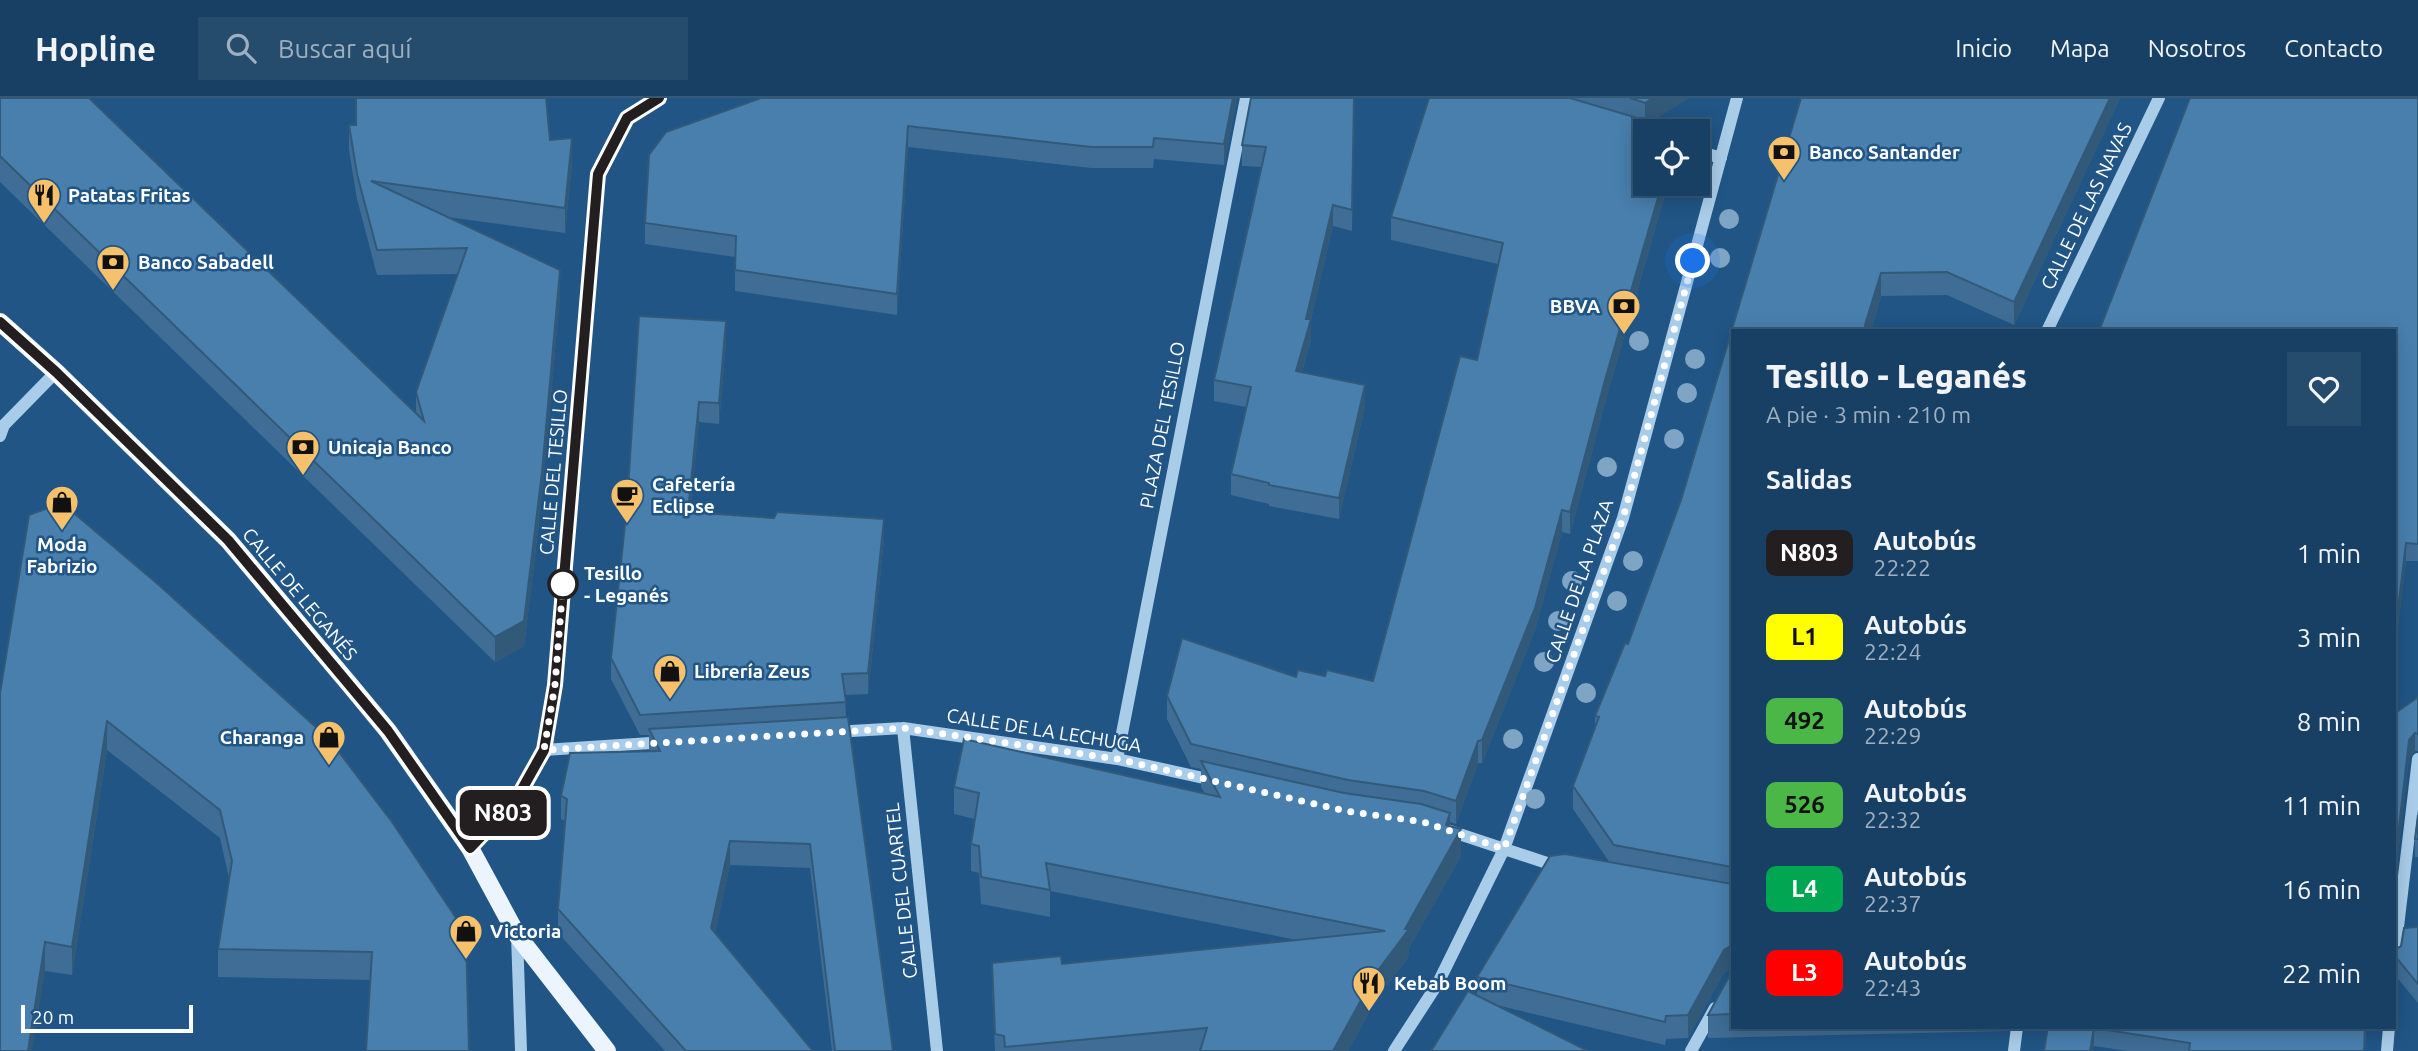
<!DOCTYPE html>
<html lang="es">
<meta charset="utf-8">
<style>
body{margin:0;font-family:Ubuntu,sans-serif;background:#254b6d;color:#f1f3f6;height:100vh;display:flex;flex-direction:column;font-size:26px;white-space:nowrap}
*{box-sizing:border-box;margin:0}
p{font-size:23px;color:#9fafbf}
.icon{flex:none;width:38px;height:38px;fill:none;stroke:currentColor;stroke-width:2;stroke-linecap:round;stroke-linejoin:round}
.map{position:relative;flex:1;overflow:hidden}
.panel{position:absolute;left:1731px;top:231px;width:665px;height:700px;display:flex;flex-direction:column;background:#184064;border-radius:0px;box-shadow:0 4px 18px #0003,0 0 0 2px #365978}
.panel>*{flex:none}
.badge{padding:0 14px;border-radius:10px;font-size:24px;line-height:46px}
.controls{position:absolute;left:1633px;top:21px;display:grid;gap:14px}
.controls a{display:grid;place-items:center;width:77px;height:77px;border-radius:0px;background:#184064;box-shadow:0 4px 18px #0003,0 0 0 2px #365978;font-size:35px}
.scale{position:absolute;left:21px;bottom:18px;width:172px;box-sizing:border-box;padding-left:7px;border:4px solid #fff;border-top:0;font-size:19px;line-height:24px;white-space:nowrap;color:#fff;-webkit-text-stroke:5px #205585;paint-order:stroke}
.you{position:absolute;width:35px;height:35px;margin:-18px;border:5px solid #fff;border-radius:50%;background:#1a73e8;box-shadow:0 0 0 10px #1a73e833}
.map>.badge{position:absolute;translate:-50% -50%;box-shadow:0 0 0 4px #fff}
h2{padding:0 35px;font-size:26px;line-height:63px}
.round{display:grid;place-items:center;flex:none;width:74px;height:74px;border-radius:0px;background:#254b6d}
.overview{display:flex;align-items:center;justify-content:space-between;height:119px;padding:0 35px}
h1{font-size:33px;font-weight:800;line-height:52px}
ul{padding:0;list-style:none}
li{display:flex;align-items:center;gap:21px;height:84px;padding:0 35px}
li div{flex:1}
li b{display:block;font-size:26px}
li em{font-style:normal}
li .badge{min-width:77px;font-weight:700;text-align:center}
header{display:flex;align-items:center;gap:42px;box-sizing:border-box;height:98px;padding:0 35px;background:#184064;border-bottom:2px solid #365978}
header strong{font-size:33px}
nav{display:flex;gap:38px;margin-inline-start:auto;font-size:24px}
.search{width:490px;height:63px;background:#254b6d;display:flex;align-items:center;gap:18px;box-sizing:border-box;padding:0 24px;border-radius:0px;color:#9fafbf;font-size:26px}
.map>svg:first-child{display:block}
</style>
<header>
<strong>Hopline</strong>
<div class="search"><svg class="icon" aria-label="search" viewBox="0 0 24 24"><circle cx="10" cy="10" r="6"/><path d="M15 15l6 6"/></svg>Buscar aquí</div>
<nav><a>Inicio</a><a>Mapa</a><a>Nosotros</a><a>Contacto</a></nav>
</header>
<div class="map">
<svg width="2418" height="953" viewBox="0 0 2418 953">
<rect width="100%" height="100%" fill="#205585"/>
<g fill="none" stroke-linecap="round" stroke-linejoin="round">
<path stroke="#a9cce9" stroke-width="12" d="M 1698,53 L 1721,60
M 2047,233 L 2159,0
M 0,338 L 4,327 L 56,274
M 903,630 L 937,953
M 834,634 L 903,630 L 1117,661 L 1217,683
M 544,652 L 666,644
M 1117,661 L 1246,0
M 1447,732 L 1562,770
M 470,750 L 516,702 L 544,652 L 555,587 L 598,76 L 627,20 L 660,0
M 517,837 L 521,953
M 2394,862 L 2418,661
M 1394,953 L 1438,885 L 1504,751 L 1623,420 L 1737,0
M 1691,953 L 1715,910
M 2014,953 L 2017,929
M 2387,953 L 2389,929"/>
<path stroke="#ecf5fe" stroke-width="18" d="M 0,224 L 56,274 L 228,442 L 350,587 L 388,633 L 470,750 L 517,837 L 607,953"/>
</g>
<g fill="#7fa4c4">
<circle cx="1729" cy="121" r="10"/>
<circle cx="1720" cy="160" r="10"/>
<circle cx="1639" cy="243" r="10"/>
<circle cx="1695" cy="261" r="10"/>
<circle cx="1687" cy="295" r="10"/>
<circle cx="1674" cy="341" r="10"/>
<circle cx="1607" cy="369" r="10"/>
<circle cx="1633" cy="463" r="10"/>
<circle cx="1572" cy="483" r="10"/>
<circle cx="1617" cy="503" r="10"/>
<circle cx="1558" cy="523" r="10"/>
<circle cx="1544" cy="564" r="10"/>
<circle cx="1586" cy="595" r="10"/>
<circle cx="1513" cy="641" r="10"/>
<circle cx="1535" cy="701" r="10"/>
</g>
<path fill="#3f6d95" d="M 0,0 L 416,316 L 416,294 L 458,176 L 377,177 L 357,101 L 349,52 L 349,27 L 356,27 L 355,0 L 546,0 L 550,42 L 572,65 L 565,135 L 447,119 L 560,197 L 542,400 L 524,548 L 495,564 L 0,84 Z
M 1237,0 L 1224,67 L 1154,61 L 1153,70 L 1091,70 L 908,49 L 897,217 L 735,193 L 735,159 L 645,146 L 645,125 L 666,34 Z
M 1354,0 L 1352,133 L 1333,128 L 1311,221 L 1311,242 L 1302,274 L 1365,308 L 1339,421 L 1269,408 L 1269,406 L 1231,397 L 1231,376 L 1246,309 L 1214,303 L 1214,282 L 1261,69 L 1242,68 L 1242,47 Z
M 1429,0 L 1689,0 L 1645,27 L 1643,26 L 1666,86 L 1666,93 L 1605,305 L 1570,436 L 1562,434 L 1535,532 L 1482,665 L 1478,665 L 1456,726 L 1450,724 L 1450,728 L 1461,758 L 1409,850 L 1409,858 L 1376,902 L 1348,953 L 995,953 L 992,891 L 992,865 L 1062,866 L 1297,842 L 1050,793 L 1050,819 L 981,806 L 979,775 L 971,773 L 971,746 L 975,721 L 954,716 L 954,689 L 1205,696 L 1201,689 L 1201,671 L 1191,669 L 1167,621 L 1167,598 L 1296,579 L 1325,578 L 1373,583 L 1477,262 L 1498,166 L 1391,142 L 1391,119 Z
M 1801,0 L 2120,0 L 2014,227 L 1947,197 L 1881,198 L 1871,233 L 1732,233 L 1732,870 L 1724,875 L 1688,940 L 1666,941 L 1665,947 L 1496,907 L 1477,897 L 1477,879 L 1610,765 L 1573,711 L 1573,688 L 1595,629 L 1595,618 L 1628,546 L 1681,402 Z
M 2418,0 L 2418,463 L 2406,463 L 2394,562 Z
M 726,244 L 719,326 L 699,324 L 690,414 L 884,441 L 868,596 L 845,597 L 846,619 L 893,953 L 832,953 L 810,770 L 730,767 L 715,835 L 813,953 L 665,953 L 558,835 L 558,811 L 565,723 L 561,721 L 561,698 L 649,653 L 649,637 L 640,637 L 611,581 L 611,560 L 627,407 Z
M 29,417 L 392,724 L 370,882 L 218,879 L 218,851 L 229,780 L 220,740 L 107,652 L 72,877 L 45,873 Z
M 2418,599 L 2418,653 L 2415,653 L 2409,660 L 2398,756 L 2394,755 L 2394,616 Z
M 2418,717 L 2418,759 L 2415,759 L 2415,741 Z
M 2418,829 L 2418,905 L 2394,876 L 2394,852 L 2401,848 Z
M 1732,873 L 1732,929 L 2009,929 L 2008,933 L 1708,940 L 1708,917 Z
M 2025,929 L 2038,929 L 2038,932 L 2025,932 Z
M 2048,929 L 2366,929 L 2365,953 L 2127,953 L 2094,948 Z"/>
<path fill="#335979" d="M 1233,0 L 1237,0 L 1224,67 L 1224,46 Z
M 1653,0 L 1689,0 L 1645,27 L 1645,5 Z
M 2110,0 L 2120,0 L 2014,227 L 2014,204 Z
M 908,28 L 908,49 L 897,217 L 897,196 Z
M 572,40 L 572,65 L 565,135 L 565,110 Z
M 1662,86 L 1666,86 L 1666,93 L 1605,305 L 1570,436 L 1570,414 L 1605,282 Z
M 1333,107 L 1333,128 L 1311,221 L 1311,242 L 1296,294 L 1296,273 L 1306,221 Z
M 560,172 L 560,197 L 542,400 L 524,548 L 495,564 L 495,539 Z
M 1881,175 L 1881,198 L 1871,233 L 1865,233 L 1865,227 Z
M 726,223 L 726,244 L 719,326 L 719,305 Z
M 1365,287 L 1365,308 L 1339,421 L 1339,400 Z
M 699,304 L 699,324 L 688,435 L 688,414 Z
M 1562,412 L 1562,434 L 1535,532 L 1482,665 L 1482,642 Z
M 884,421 L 884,441 L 868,596 L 868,575 Z
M 2406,445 L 2406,463 L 2394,562 L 2394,545 Z
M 107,623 L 107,652 L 72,877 L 72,849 Z
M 2415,635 L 2415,653 L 2409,660 L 2398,756 L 2398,738 L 2409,642 Z
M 1478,643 L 1478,665 L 1456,726 L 1456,703 Z
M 1450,715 L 1450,742 L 1446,727 Z
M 1461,731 L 1461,758 L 1409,850 L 1409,858 L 1376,902 L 1348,953 L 1333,953 L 1376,875 L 1405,831 Z
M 730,743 L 730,767 L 711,854 L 711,830 Z
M 45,844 L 45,873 L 32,953 L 28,953 Z
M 1732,847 L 1732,870 L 1724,875 L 1688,940 L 1688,917 L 1724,852 Z
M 2094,930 L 2094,948 L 2093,953 L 2090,953 Z"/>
<path fill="#497fad" stroke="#335979" stroke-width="2" d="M 0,0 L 89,0 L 424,323 L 416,294 L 467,150 L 377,152 L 357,76 L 349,27 L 356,27 L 356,0 L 546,0 L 550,42 L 572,40 L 565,110 L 371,83 L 560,172 L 542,374 L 524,523 L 495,539 L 0,58 Z
M 761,0 L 1233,0 L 1224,46 L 1154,40 L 1153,49 L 1091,49 L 908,28 L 897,196 L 735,172 L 736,138 L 645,125 L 649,57 L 666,34 Z
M 1251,0 L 1354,0 L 1352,112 L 1333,107 L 1306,221 L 1311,221 L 1296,273 L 1365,287 L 1339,400 L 1269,387 L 1269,385 L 1231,376 L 1251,289 L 1214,282 L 1266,49 L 1242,47 Z
M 1429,0 L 1570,0 L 1641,21 L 1647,33 L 1645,33 L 1645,86 L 1662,86 L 1605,282 L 1570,414 L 1562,412 L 1535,510 L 1482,642 L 1478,643 L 1456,703 L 1424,693 L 1348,682 L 1191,646 L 1167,598 L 1182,540 L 1296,579 L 1298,572 L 1325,578 L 1327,572 L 1373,583 L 1460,258 L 1477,262 L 1503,145 L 1391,119 Z
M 1630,0 L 1653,0 L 1645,5 Z
M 1801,0 L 2110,0 L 2014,204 L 1947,174 L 1881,175 L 1865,227 L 1865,233 L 1732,233 L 1732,769 L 1614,747 L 1573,688 L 1599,619 L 1595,618 L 1625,545 L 1628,546 L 1681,402 Z
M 2190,0 L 2418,0 L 2418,446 L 2406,445 L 2394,545 L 2394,233 L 2099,233 Z
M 639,218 L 726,223 L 719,305 L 699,304 L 688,414 L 774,420 L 777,414 L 884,421 L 868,575 L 842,576 L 846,604 L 640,617 L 611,560 L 627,407 Z
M 62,405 L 160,488 L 329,641 L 392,724 L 466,835 L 469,953 L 366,953 L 372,854 L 218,851 L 232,763 L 220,712 L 107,623 L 72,849 L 45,844 L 28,953 L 0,953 L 0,595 L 29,417 Z
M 2418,599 L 2418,636 L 2415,635 L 2409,642 L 2398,738 L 2394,737 L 2394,616 Z
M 848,619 L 893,953 L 835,953 L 810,746 L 730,743 L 711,830 L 813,953 L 686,953 L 558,811 L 567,701 L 561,698 L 570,655 L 660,653 L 649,631 Z
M 964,641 L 1220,699 L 1201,663 L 1344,695 L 1421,706 L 1450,715 L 1446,727 L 1461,731 L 1405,831 L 1409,831 L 1376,875 L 1333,953 L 1200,953 L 1207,930 L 1005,949 L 1004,938 L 995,936 L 992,865 L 1061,858 L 1062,866 L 1385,833 L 1046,765 L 1050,792 L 981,779 L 979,748 L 971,746 L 979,695 L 954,689 Z
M 2418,717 L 2418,741 L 2415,741 Z
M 1565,756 L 1732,786 L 1732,847 L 1724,852 L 1688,917 L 1666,918 L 1665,924 L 1477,879 L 1550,758 Z
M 2418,829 L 2418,886 L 2394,857 L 2394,852 L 2401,848 L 2404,830 Z
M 1732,873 L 1732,916 L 1708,917 Z
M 1468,893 L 1588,953 L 1431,953 Z
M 2048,929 L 2365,929 L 2364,953 L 2189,953 L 2190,945 L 2094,930 L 2090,953 L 2044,953 Z"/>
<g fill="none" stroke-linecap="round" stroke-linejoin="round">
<defs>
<path id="line" d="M 0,224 L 56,274 L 228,442 L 388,633 L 470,750 L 516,702 L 544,652 L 555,587 L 598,76 L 627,20 L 659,0"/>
</defs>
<use href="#line" stroke="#fff" stroke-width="16"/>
<use href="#line" stroke="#231f20" stroke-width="10"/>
<path stroke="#fff" stroke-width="7" stroke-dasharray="0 12.6" d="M 563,486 L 555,587 L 544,652 L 903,630 L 1117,661 L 1346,713 L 1423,724 L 1504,751 L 1623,420 L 1693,163"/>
</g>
<defs>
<symbol id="bank-pin" viewBox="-11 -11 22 30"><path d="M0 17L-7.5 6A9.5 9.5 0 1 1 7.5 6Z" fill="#f6c16a" stroke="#205585"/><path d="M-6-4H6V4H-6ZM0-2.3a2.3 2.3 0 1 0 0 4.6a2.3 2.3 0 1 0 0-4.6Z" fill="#111"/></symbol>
<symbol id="restaurant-pin" viewBox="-11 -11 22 30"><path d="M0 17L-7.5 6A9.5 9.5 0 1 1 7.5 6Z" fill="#f6c16a" stroke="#205585"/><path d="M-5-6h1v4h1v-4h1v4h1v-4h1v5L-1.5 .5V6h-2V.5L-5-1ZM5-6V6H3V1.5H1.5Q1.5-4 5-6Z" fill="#111"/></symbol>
<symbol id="cafe-pin" viewBox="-11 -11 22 30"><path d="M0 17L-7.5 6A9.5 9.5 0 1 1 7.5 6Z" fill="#f6c16a" stroke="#205585"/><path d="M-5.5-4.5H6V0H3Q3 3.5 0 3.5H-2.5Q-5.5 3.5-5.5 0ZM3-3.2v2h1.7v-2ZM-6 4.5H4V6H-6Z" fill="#111"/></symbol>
<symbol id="shop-pin" viewBox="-11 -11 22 30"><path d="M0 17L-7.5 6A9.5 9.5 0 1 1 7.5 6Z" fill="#f6c16a" stroke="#205585"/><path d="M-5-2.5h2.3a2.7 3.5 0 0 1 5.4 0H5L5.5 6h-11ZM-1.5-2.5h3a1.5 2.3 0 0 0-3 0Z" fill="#111"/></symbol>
</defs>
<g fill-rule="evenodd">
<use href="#bank-pin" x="1765" y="35" width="38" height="52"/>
<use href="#restaurant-pin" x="25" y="78" width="38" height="52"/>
<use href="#bank-pin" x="94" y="145" width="38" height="52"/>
<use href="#bank-pin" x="1605" y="189" width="38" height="52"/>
<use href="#bank-pin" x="284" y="330" width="38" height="52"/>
<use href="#cafe-pin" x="608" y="378" width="38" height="52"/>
<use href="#shop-pin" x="43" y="385" width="38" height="52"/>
<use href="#shop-pin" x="651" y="554" width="38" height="52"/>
<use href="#shop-pin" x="310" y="620" width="38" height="52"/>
<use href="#shop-pin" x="447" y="814" width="38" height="52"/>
<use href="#restaurant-pin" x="1350" y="866" width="38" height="52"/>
</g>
<circle fill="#fff" stroke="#231f20" stroke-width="3.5" cx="563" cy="486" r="14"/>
<g text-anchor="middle" stroke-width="5" stroke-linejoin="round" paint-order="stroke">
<g font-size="19" font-weight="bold" fill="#fff" stroke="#205585" text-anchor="start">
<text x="1809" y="61">Banco Santander</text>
<text x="68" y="104">Patatas Fritas</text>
<text x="138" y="171">Banco Sabadell</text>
<text x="1600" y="215" text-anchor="end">BBVA</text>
<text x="328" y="356">Unicaja Banco</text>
<text x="652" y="393">Cafetería<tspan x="652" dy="22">Eclipse</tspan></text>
<text x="62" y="453" text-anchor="middle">Moda<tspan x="62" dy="22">Fabrizio</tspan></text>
<text x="694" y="580">Librería Zeus</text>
<text x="304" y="646" text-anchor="end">Charanga</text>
<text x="490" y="840">Victoria</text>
<text x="1394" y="892">Kebab Boom</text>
</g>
<g font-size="19" fill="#fff" stroke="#205585">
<text transform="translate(2086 108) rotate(-64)" y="7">CALLE DE LAS NAVAS</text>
<text transform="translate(1162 327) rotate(-79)" y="7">PLAZA DEL TESILLO</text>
<text transform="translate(553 374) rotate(-85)" y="7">CALLE DEL TESILLO</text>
<text transform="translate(1579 483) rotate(-71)" y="7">CALLE DE LA PLAZA</text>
<text transform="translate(300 496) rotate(50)" y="7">CALLE DE LEGANÉS</text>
<text transform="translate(1044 632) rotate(9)" y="7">CALLE DE LA LECHUGA</text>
<text transform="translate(901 793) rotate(-96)" y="7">CALLE DEL CUARTEL</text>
</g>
<g font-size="19" font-weight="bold" fill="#fff" stroke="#205585" text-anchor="start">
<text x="584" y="482">Tesillo<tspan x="584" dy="22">- Leganés</tspan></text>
</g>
</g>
</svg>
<div class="controls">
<a><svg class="icon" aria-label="locate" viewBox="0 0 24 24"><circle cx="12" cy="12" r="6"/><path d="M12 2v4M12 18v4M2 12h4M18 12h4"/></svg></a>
</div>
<div class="scale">20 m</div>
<div class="you" style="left:1693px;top:163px"></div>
<b class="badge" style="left:503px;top:715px;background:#231f20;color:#fff">N803</b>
<section class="panel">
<div class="overview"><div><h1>Tesillo - Leganés</h1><p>A pie · 3 min · 210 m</p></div><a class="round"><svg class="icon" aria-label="heart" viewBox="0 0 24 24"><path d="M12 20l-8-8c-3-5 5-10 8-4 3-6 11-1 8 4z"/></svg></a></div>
<h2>Salidas</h2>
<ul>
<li><span class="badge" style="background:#231f20;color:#fff">N803</span><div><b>Autobús</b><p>22:22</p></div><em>1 min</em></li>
<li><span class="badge" style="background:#ff0;color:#111">L1</span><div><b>Autobús</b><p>22:24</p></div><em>3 min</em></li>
<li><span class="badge" style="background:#4ab747;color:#111">492</span><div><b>Autobús</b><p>22:29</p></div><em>8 min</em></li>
<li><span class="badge" style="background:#4ab747;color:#111">526</span><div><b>Autobús</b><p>22:32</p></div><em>11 min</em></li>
<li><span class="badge" style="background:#00a651;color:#fff">L4</span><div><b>Autobús</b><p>22:37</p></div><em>16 min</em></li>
<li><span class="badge" style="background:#f00;color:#fff">L3</span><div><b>Autobús</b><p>22:43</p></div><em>22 min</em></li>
</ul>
</section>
</div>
